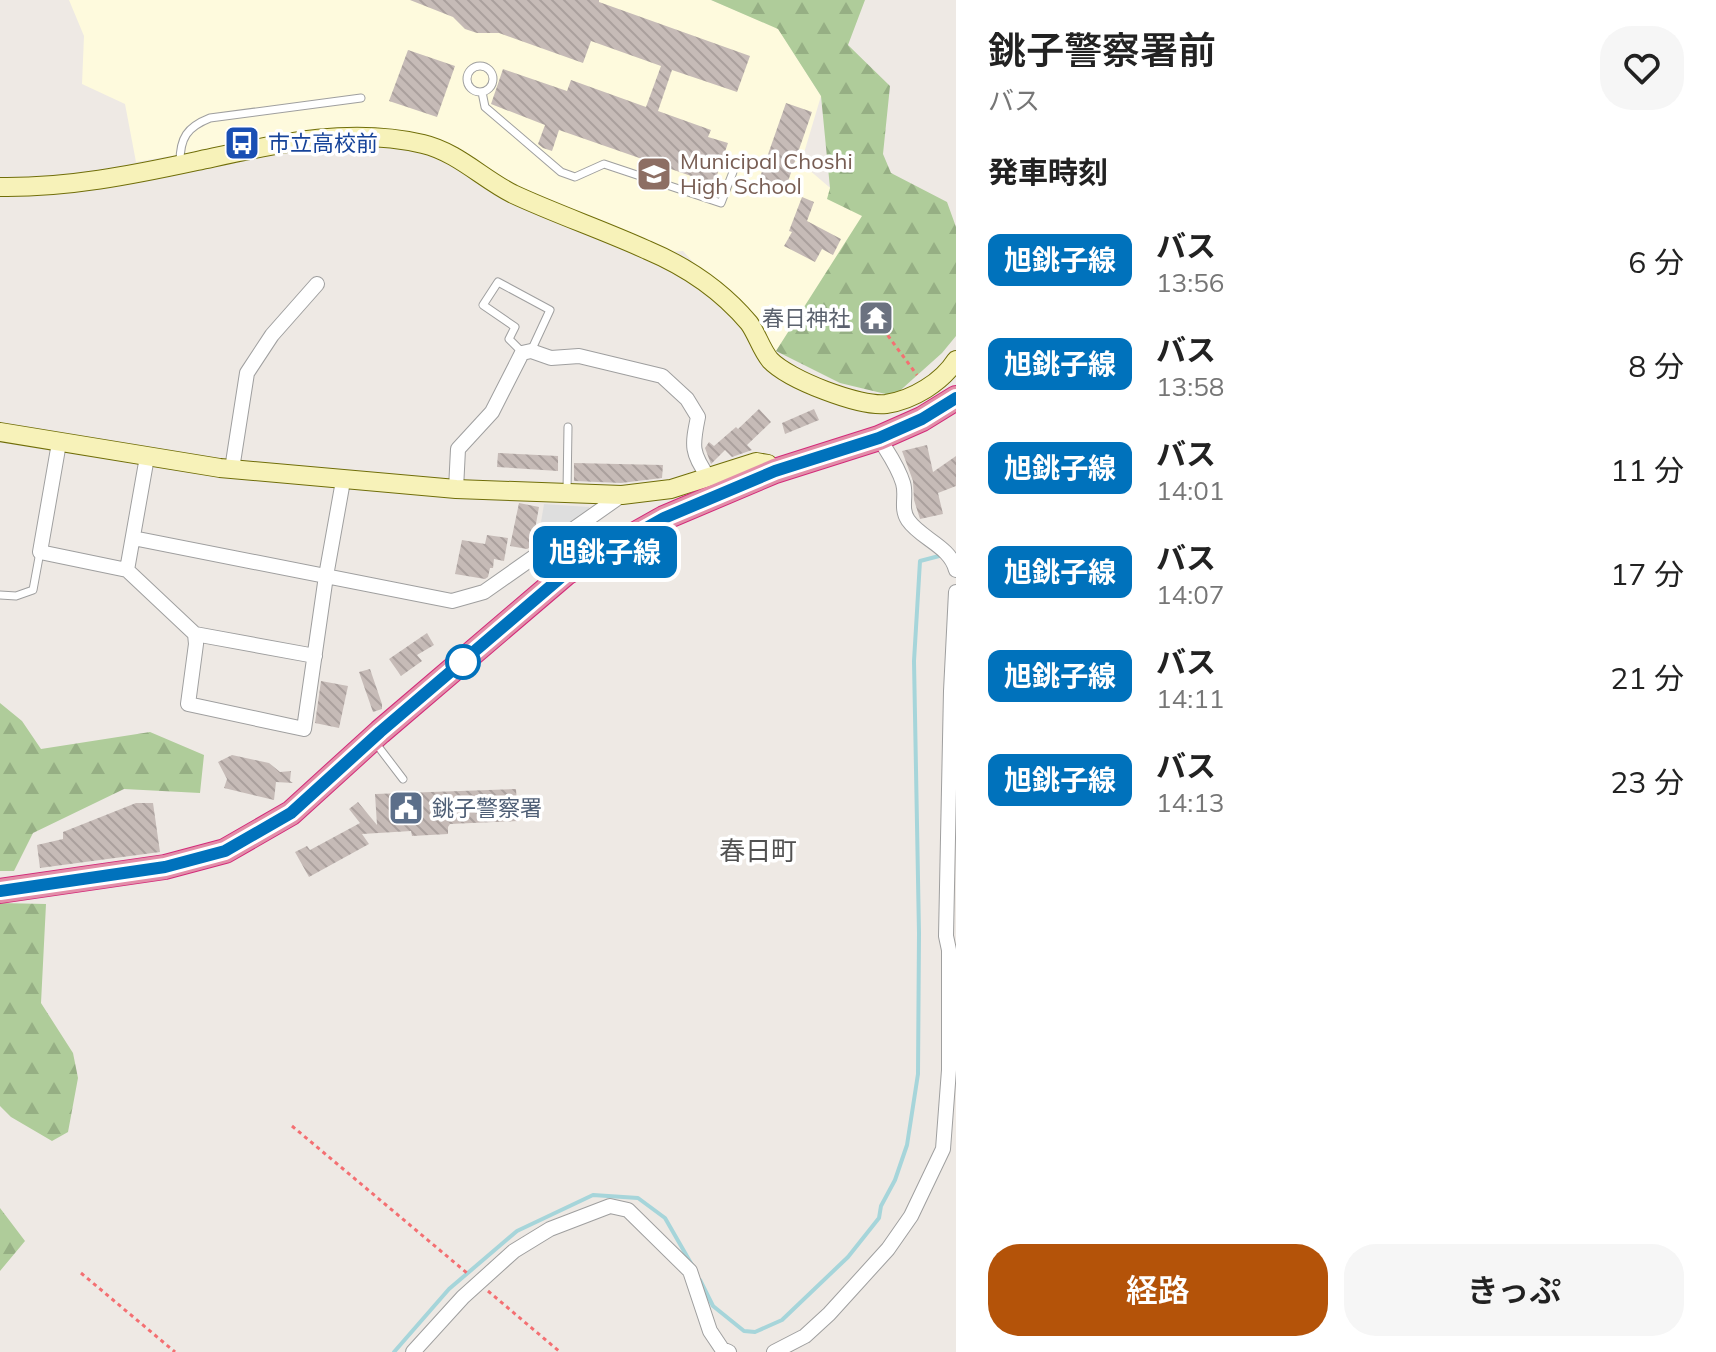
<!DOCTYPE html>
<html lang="ja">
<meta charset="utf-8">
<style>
body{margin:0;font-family:Mulish,"Noto Sans JP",sans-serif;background:#f6f6f6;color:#222;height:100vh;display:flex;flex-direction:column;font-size:30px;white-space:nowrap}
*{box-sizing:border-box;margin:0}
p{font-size:26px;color:#767676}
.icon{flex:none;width:44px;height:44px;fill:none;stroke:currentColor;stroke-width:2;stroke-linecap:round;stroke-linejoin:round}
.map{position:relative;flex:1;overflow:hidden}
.side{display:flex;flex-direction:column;background:#fff;width:760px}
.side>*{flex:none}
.badge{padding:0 16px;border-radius:12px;font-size:28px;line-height:52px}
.map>.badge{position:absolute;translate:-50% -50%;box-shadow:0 0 0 4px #fff}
h2{padding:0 32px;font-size:30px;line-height:72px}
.round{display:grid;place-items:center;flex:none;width:84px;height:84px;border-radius:32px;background:#f6f6f6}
.head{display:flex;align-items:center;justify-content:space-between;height:136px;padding:0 32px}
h1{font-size:38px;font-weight:600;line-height:60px}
.primary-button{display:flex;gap:16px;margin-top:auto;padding:16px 32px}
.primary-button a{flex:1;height:92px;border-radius:32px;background:#b45309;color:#fff;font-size:32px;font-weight:600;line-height:92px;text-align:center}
.primary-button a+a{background:#f6f6f6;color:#222}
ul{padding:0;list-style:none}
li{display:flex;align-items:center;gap:24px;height:104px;padding:0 32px}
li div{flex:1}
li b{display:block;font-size:30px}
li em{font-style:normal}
li .badge{min-width:88px;font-weight:700;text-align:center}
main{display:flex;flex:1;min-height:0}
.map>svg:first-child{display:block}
</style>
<main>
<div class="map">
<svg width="956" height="1352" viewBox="0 0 956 1352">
<defs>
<pattern id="forest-firs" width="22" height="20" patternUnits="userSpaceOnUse" patternTransform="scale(2)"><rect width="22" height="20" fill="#afcc9a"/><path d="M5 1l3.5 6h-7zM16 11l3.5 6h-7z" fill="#96af84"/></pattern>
<pattern id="building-back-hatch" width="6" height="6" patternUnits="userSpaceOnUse" patternTransform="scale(2)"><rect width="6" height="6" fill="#c6bbb7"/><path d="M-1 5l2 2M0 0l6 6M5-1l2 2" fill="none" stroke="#aaa09d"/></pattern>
</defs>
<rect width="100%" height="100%" fill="#eee9e4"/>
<path fill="#fefadd" d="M 69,0 L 711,0 L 778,28 L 821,96 L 801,163 L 863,216 L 775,353 L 683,251 L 670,252 L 529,194 L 451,148 L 303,133 L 136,162 L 125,104 L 82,84 L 84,36 Z"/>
<path fill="url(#forest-firs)" d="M 711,0 L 865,0 L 848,45 L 890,86 L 883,154 L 891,173 L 947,202 L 956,227 L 956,336 L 942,353 L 894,396 L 840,383 L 776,351 L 862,216 L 827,199 L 830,188 L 821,96 L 778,29 Z
M 0,703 L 22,721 L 41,749 L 150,732 L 204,755 L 200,793 L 124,789 L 33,833 L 14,871 L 0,871 Z
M 0,903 L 46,904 L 41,1003 L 73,1053 L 78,1078 L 68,1132 L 52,1141 L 11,1117 L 0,1106 Z
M 0,1208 L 25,1241 L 0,1271 Z"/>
<path fill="#dedede" d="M 544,504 L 589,507 L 591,514 L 537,546 Z"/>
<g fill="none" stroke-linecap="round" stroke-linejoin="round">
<path stroke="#a6d5da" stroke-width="4" d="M 700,1280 L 713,1306 L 744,1331 L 755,1332 L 782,1320 L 848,1257 L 879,1218 L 881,1206 L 895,1180 L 907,1145 L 918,1074 L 919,933 L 914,661 L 920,561 L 943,555
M 394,1352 L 449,1289 L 517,1231 L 593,1195 L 638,1198 L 665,1218 L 692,1265"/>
</g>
<path fill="url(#building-back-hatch)" d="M 410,0 L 599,0 L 599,2 L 750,56 L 737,92 L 672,70 L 658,111 L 711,130 L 708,137 L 728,143 L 714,184 L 559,130 L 552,151 L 543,148 L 538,144 L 545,125 L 491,104 L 503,69 L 567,91 L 571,80 L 646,107 L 661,66 L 591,41 L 583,63 L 499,33 L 477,33 L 465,29 L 453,17 Z
M 408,50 L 455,66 L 437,117 L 389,101 Z
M 786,103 L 812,112 L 785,190 L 759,180 Z
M 802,197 L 814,202 L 807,221 L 841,239 L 833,255 L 822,249 L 815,262 L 784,246 L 792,232 L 789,231 Z
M 759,409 L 771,422 L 747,445 L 752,450 L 732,457 L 725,450 L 711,464 L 705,448 L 709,442 L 714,446 L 736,427 L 738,429 Z
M 814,409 L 819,420 L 785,434 L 782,423 Z
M 927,445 L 933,472 L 956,456 L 956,486 L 938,493 L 943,514 L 920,519 L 914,500 L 913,481 L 902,451 Z
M 498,453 L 558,456 L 558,471 L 497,467 Z
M 574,463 L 663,465 L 662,478 L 621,483 L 574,481 Z
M 519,503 L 539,507 L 532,546 L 527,549 L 510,546 Z
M 487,535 L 508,538 L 504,561 L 494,559 L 493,568 L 490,568 L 488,577 L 485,579 L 455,574 L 462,540 L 485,544 Z
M 427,633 L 434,645 L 417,655 L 422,661 L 401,676 L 389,659 Z
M 370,669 L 382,704 L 382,709 L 373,712 L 359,672 Z
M 321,681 L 348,686 L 339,728 L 315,723 Z
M 232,755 L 269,763 L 280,772 L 291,771 L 290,781 L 293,783 L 276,782 L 274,800 L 224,788 L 227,779 L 218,762 Z
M 516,789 L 518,821 L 450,824 L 448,827 L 448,834 L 412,836 L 411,831 L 362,834 L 369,844 L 309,877 L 295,852 L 307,846 L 310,850 L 360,823 L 349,809 L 358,802 L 377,825 L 375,794 Z
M 136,803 L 153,803 L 160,852 L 40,868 L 37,845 L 63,839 L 63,832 Z"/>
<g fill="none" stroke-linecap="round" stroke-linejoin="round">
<defs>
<path id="lane" d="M467 79a13 13 0 1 1 26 0a13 13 0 1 1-26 0Z
M 482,92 L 485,107 L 561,172 L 575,177 L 604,164 L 721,203 L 733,172
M 180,162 C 180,138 187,127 210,118 L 361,98
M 522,352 L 509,339 L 515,327 L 483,305 L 498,282 L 550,310 L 531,351
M 567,491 L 568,427
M 0,595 L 16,596 L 33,590 L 40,552
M 374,741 L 403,779"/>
<path id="street" d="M 879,438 C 888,453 898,466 903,483 C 907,496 900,508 908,520 C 921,539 950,546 956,570
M 59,443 L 40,552 L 127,570 L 195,634 L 196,644 L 188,704 L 304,729 L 326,576 L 343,481
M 232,469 L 247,373 L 272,335 L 317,284
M 456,489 L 458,449 L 492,412 L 522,353 L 531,351 L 551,358 L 579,356 L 662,376 L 687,399 L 698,417 C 692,446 691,453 709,478
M 133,538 L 452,601 L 484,592 L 622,495
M 127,570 L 147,457
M 195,634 L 315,656
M 413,1352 L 463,1297 L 514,1251 L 550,1229 L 610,1206 L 628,1210 L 690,1271 L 710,1331 L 722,1349 L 729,1352
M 774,1352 L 805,1336 L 829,1314 L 888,1249 L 911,1216 L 943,1149 L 949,1070 L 949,950 L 946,936 L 951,691 L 956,592"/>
<path id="secondary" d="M 0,187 C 67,188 132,175 197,161 C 272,145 347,126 423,144 C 457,152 483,179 513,194 C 556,214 603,230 647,250 C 685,266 722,291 749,323 C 757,334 761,349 770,360 C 789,380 860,407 886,404 C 913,400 942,382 956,360
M 0,432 L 220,468 L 456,489 L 622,495 L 671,489 L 756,462 L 768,464 L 775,471"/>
<path id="highway" d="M 0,891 L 165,867 L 225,851 L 291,813 L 380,732 L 566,573 L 664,518 L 775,471 L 879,438 L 922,419 L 956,398"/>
</defs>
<use href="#lane" stroke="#9f9f9f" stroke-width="9"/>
<use href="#street" stroke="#9f9f9f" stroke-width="16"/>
<use href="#secondary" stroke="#706e09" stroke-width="20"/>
<use href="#highway" stroke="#d22b7a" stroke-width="26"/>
<path stroke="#f46f72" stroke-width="3" stroke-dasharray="4 4" stroke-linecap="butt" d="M 883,329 L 917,375
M 292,1126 L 467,1273
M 81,1273 L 175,1352
M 488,1291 L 560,1352"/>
<use href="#lane" stroke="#fff" stroke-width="7"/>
<use href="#street" stroke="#fff" stroke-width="14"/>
<use href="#secondary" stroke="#f7f2b9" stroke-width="18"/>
<use href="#highway" stroke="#e38ea9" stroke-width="24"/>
</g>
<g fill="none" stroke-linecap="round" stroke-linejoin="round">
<defs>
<path id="line" d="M 0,891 L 165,867 L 225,851 L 291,813 L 380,732 L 566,573 L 664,518 L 775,471 L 879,438 L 922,419 L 956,398"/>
</defs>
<use href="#line" stroke="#fff" stroke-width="18"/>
<use href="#line" stroke="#0072bc" stroke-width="12"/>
</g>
<defs>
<symbol id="bus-square" viewBox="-11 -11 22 22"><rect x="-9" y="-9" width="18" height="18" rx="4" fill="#1a4fb4" stroke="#fff"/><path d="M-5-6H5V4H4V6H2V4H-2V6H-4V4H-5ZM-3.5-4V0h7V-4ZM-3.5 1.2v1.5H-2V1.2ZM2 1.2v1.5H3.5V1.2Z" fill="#fff"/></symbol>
<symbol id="school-square" viewBox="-11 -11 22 22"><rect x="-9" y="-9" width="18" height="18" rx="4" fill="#8d6e63" stroke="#fff"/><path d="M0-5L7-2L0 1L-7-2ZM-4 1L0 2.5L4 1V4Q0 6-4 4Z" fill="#fff"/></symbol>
<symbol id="temple-square" viewBox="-11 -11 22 22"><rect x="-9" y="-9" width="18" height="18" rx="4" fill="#6b7280" stroke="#fff"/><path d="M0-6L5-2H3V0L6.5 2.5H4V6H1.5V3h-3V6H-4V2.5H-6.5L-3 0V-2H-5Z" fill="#fff"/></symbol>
<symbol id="civic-square" viewBox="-11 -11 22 22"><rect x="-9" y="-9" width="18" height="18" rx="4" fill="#5c6f8a" stroke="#fff"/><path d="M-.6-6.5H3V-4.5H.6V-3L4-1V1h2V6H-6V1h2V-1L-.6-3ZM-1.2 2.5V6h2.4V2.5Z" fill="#fff"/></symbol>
</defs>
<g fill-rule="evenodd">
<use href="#bus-square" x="222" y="123" width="40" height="40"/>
<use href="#school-square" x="634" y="154" width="40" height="40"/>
<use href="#temple-square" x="856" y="298" width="40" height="40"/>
<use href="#civic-square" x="386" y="788" width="40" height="40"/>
</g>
<circle fill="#fff" stroke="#0072bc" stroke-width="4" cx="463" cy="662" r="16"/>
<g text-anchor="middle" stroke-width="7" stroke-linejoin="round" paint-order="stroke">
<g font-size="22" fill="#164399" stroke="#fff" text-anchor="start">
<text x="268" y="151">市立高校前</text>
</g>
<g font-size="22" fill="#785e54" stroke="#fff" text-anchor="start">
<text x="680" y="169">Municipal Choshi<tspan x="680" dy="25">High School</tspan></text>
</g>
<g font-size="22" fill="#5b616d" stroke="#fff" text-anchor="end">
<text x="850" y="326">春日神社</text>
</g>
<g font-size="22" fill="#4e5e75" stroke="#fff" text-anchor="start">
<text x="432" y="816">銚子警察署</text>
</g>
<g font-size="26" fill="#515151" stroke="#fff">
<text x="758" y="860">春日町</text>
</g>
</g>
</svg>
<b class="badge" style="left:605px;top:552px;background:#0072bc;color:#fff">旭銚子線</b>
</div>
<section class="side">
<div class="head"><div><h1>銚子警察署前</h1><p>バス</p></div><a class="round"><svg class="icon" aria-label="heart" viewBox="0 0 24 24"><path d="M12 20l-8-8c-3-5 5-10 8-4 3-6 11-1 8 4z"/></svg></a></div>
<h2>発車時刻</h2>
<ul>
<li><span class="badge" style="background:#0072bc;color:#fff">旭銚子線</span><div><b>バス</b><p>13:56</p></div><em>6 分</em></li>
<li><span class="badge" style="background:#0072bc;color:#fff">旭銚子線</span><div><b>バス</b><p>13:58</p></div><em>8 分</em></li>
<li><span class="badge" style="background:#0072bc;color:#fff">旭銚子線</span><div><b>バス</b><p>14:01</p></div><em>11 分</em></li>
<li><span class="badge" style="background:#0072bc;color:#fff">旭銚子線</span><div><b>バス</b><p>14:07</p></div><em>17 分</em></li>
<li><span class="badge" style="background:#0072bc;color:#fff">旭銚子線</span><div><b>バス</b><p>14:11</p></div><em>21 分</em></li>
<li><span class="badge" style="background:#0072bc;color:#fff">旭銚子線</span><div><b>バス</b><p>14:13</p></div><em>23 分</em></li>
</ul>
<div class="primary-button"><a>経路</a><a>きっぷ</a></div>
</section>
</main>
